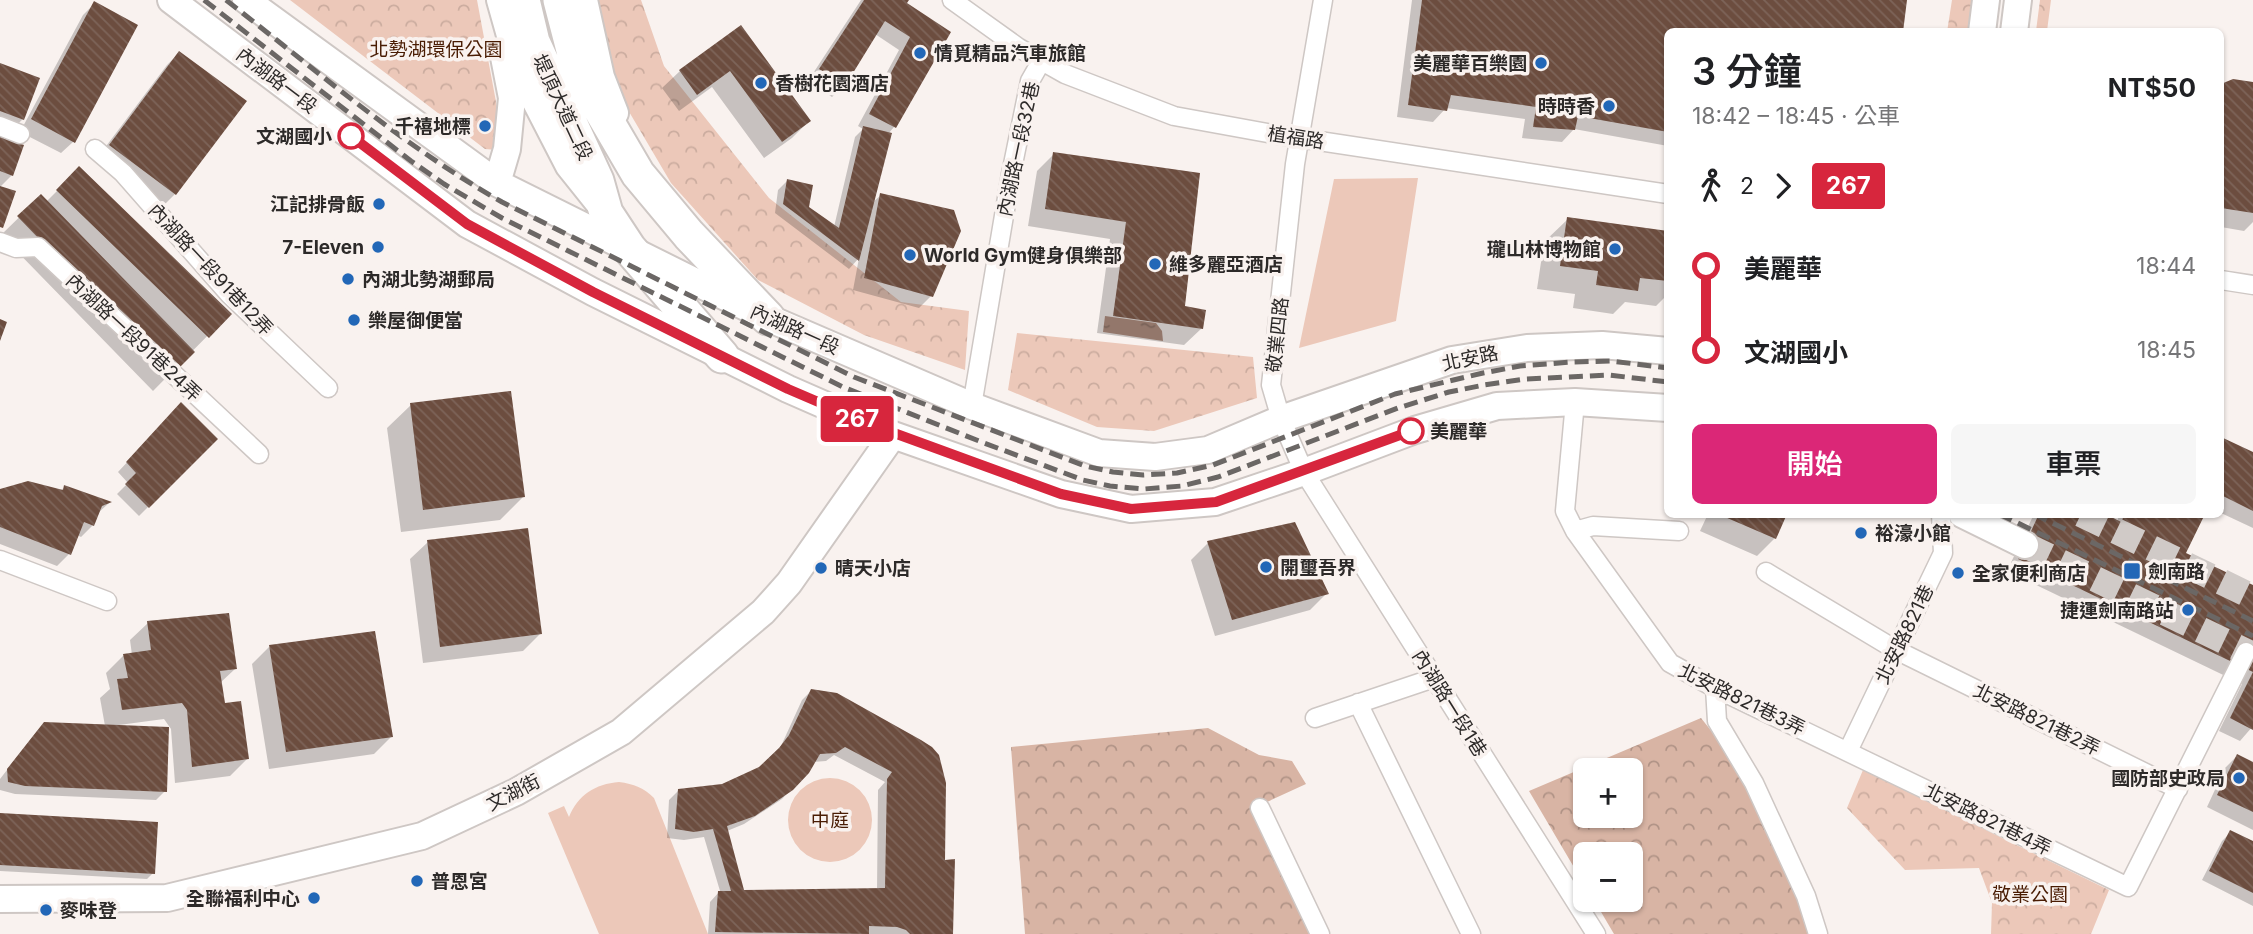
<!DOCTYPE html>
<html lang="zh-TW">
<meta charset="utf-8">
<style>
body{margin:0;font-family:Inter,"Noto Sans TC",sans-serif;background:#f6f6f6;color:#202124;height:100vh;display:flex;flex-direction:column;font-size:26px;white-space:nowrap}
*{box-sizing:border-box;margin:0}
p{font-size:23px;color:#757577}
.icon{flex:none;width:38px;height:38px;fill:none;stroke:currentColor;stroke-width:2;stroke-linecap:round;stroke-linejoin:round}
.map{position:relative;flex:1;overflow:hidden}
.side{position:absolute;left:1664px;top:28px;width:560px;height:490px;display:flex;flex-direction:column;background:#fff;border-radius:10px;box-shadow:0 2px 5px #0004}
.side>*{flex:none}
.badge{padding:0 14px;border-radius:5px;font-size:24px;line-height:46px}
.fabs{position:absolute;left:1573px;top:758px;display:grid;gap:14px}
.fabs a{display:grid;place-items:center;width:70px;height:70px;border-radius:10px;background:#fff;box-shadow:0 2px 5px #0004;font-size:35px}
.map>.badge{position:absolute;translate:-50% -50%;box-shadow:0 0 0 4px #fff}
.legs{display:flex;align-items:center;gap:10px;height:77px;padding:0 28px;font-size:23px}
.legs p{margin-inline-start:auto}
.summary{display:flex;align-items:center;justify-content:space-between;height:119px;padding:0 28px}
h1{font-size:38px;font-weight:600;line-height:52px}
.primary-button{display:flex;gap:14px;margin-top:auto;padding:14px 28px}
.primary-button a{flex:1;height:80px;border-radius:10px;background:#db2777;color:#fff;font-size:28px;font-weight:600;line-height:80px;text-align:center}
.primary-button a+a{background:#f6f6f6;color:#202124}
ul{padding:0 28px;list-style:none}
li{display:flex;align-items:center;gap:24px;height:84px;font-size:26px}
li i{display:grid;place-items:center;width:10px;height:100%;margin:0 9px;background:currentColor}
li i::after{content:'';width:18px;height:18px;margin:-9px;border:5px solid;border-radius:50%;background:#fff}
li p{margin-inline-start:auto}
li:first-child i{background:linear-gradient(#0000 50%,currentColor 0)}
li:last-child i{background:linear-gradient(currentColor 50%,#0000 0)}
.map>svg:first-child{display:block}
</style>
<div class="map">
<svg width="2253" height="934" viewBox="0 0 2253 934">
<defs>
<pattern id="forest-crowns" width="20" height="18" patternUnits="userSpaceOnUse" patternTransform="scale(1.75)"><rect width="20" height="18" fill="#d8b4a4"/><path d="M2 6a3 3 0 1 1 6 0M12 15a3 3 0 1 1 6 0" fill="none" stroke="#b09386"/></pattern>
<pattern id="park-crowns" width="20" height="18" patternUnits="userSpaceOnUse" patternTransform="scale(1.75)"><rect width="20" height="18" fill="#ecc8b9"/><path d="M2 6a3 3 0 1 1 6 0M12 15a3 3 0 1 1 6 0" fill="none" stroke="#cbac9f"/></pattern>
<pattern id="water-ripples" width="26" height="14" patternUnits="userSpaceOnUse" patternTransform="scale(1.75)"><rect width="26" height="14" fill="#b89586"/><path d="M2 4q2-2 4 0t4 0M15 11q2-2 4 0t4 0" fill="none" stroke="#967a6e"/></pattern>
<pattern id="building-back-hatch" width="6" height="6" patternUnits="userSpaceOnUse" patternTransform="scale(1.75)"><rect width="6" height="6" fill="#6c4d3f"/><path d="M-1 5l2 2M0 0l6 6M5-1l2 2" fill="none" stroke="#7d6459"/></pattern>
</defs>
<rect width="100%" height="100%" fill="#f9f2ef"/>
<path fill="#ecc8b9" d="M 1418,178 L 1396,321 L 1299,348 L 1334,179 Z
M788 820a42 42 0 1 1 84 0a42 42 0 1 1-84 0Z
M 619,782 C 634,784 644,788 654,798 L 708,934 L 599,934 L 548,813 L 564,806 L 569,817 C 578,795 595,784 619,782 Z"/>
<path fill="url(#forest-crowns)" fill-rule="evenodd" d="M 1701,718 L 1736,762 L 1812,934 L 1614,934 L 1594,900 L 1631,900 L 1631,854 L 1586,854 L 1585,886 L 1529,791 ZM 1586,770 L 1631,770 L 1631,816 L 1586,816 Z
M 1208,728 L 1259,755 L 1292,761 L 1306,784 L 1254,808 L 1313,934 L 1025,934 L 1011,747 Z"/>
<path fill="url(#park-crowns)" d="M 290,0 L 477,0 L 502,134 L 497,150 L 485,149 Z
M 595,0 L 641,0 L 664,66 L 769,198 L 901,302 L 969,311 L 965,370 L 864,335 L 758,280 L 671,183 L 618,93 Z
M 1952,0 L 1973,0 L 1968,31 L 1947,32 Z
M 2040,0 L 2051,0 L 2047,31 L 2036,31 Z
M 1017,333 L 1253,357 L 1257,398 L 1154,431 L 1097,427 L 1008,390 Z
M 1863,770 L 2109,890 L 2091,934 L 1991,934 L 1992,903 L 1979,868 L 1905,870 L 1847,808 Z"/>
<path fill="url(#water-ripples)" d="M 1105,316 L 1156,323 L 1162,331 L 1163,341 L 1103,332 Z"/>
<path fill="#0003" fill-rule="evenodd" d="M 861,0 L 907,0 L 904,4 L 948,32 L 894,127 L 888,134 L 872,203 L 881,195 L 931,296 L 919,308 L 853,290 L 859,258 L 849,269 L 775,213 L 778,190 L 787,181 L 807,208 L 834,227 L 855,137 L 863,129 L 858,126 L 899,50 L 875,34 L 844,85 L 832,97 L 808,81 Z
M 1412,0 L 1905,0 L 1668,32 L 1668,146 L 1574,129 L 1562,142 L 1522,138 L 1525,119 L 1446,108 L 1433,122 L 1397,117 Z
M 95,3 L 73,142 L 61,153 L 20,132 L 83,15 Z
M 740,27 L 809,121 L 792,138 L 764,158 L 712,87 L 679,111 L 662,88 L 680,71 Z
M 179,53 L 175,194 L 163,206 L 98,157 L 167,65 Z
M 0,65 L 23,119 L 5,136 L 0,134 Z
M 2226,83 L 2253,84 L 2253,222 L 2244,231 L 2221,227 L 2221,86 Z
M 0,138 L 12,175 L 0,187 Z
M 1054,154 L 1198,174 L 1183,308 L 1202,328 L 1184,345 L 1097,333 L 1110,239 L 1028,226 L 1037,171 Z
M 79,169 L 229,314 L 153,391 L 1,235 L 41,196 L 46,202 Z
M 1568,219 L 1668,233 L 1668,294 L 1656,306 L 1625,302 L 1613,314 L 1573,308 L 1575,294 L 1537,289 L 1544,242 Z
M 411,405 L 523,497 L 500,520 L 401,532 L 387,428 Z
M 173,413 L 216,439 L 139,516 L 117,494 L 128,483 L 118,472 Z
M 2221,438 L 2253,454 L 2253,528 L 2221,513 Z
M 65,487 L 109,503 L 98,513 L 93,525 L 81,537 L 77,535 L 69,554 L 57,566 L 0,544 L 0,491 L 60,491 Z
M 1708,514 L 1785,514 L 1775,538 L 1757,556 L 1700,531 Z
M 2034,514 L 2102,514 L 2117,521 L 2120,514 L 2203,514 L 2184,554 L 2253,587 L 2253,726 L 2240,741 L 2219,731 L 2242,684 L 2007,571 Z
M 428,542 L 540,634 L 523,651 L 423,663 L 410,559 Z
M 1208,543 L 1327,593 L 1310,610 L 1215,636 L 1191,560 Z
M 148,623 L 235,669 L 220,683 L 224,705 L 247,759 L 230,776 L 175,783 L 171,729 L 164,719 L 119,725 L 165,791 L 156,800 L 15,794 L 0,790 L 0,779 L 38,730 L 105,726 L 100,698 L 110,689 L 106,673 L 123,656 L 132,655 L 130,640 Z
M 269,647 L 391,737 L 374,754 L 269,769 L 252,664 Z
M 811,691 L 931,748 L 952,934 L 708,934 L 710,902 L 720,891 L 704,837 L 684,840 L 667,838 L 669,800 L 678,791 L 723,786 L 759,768 L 781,746 L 802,700 ZM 834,755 L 885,782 L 878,790 L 877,890 L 743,892 L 727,831 L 744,824 L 782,799 L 807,772 L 813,762 L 826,761 Z
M 2237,756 L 2253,764 L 2253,830 L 2207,807 L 2225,768 Z
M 0,815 L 153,873 L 147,879 L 0,871 Z
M 2231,832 L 2253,843 L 2253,906 L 2202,880 L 2222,841 Z"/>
<path fill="url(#building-back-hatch)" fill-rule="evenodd" d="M 864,0 L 909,0 L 907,3 L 951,32 L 896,128 L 869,114 L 910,37 L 885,21 L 845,86 L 819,69 Z
M 1422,0 L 1907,0 L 1903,32 L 1668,32 L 1668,132 L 1578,116 L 1575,130 L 1533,127 L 1536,107 L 1451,95 L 1447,111 L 1408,105 Z
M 94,1 L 138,25 L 75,143 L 31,119 Z
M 741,25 L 811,121 L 782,142 L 730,71 L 697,95 L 679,70 Z
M 179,51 L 247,101 L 176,195 L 109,145 Z
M 0,63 L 40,78 L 24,120 L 0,111 Z
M 2233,79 L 2253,82 L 2253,213 L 2221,208 L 2221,84 Z
M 863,126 L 892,133 L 859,261 L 783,204 L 787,179 L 813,185 L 809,207 L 839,228 Z
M 0,136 L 24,145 L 13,176 L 0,171 Z
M 1053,152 L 1200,173 L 1185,306 L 1206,310 L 1203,329 L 1113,316 L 1126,222 L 1045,209 Z
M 79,166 L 232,314 L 209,338 L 56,190 Z
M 0,186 L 16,191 L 3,228 L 0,227 Z
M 880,193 L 954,210 L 961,231 L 933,297 L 864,278 Z
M 41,194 L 195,352 L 171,376 L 17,216 Z
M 1567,217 L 1668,231 L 1668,281 L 1640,278 L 1638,291 L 1596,285 L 1598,271 L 1560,266 Z
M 0,319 L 7,322 L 0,341 Z
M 511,391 L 525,497 L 423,510 L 410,403 Z
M 181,402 L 218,439 L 149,508 L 125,484 L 136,473 L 126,462 Z
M 2221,437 L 2253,452 L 2253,511 L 2221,495 Z
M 28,481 L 63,490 L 64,485 L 112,502 L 102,506 L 94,526 L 84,522 L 71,555 L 0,527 L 0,489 Z
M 1718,514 L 1787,514 L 1776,539 Z
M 2039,514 L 2106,514 L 2121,522 L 2125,514 L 2205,514 L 2186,553 L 2253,585 L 2253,730 L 2230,718 L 2253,672 L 2018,559 Z
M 1295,522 L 1329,594 L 1232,620 L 1207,541 Z
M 528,528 L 542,634 L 440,647 L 427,540 Z
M 229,613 L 237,669 L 220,671 L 225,703 L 241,701 L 249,759 L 192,767 L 187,710 L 182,703 L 122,710 L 117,679 L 128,678 L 123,654 L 151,650 L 147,621 Z
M 375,631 L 393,737 L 286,752 L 269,645 Z
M 811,689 L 837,693 L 921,740 L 932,747 L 939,755 L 946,783 L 945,860 L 955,859 L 953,934 L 910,934 L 906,930 L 897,927 L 869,926 L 869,934 L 715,932 L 718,891 L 731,891 L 713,829 L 694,832 L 675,829 L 678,789 L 722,784 L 759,767 L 779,748 L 789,735 ZM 845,747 L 892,772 L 887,779 L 885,888 L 744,890 L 727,826 L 755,816 L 793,790 L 809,773 L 820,754 L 836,753 Z
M 44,722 L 169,727 L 167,792 L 25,786 L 8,782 L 7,769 Z
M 2237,754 L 2253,762 L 2253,812 L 2217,795 Z
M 0,813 L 158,822 L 155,874 L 0,865 Z
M 2230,830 L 2253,841 L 2253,893 L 2209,871 Z"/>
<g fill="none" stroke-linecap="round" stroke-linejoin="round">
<path stroke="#d0cac7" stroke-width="26" stroke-dasharray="26 13" stroke-linecap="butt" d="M 2081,514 L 2253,597
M 2025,545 L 2253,655"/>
<defs>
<path id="street" d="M 952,0 L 1019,48 L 1065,74 L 1174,116 L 1273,134 L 1668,194
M 1323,0 L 1295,164 L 1271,385 L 1281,419 L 1304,472 L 1596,934
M 0,126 L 20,134
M 95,149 L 123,173 L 230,295 L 328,388
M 0,242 L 16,248 L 38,247 L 259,454
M 2221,280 L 2253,285
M 1575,402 L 1565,511 L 1575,531 L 1670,663 L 1715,688 L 2128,887 L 2246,652
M 972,406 L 1011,174 L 1030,81 L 1042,60
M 1575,531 L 1593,526 L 1679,531
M 0,560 L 107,601
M 1766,572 L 1896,650 L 2178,789
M 1715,688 L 1717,721 L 1754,783 L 1806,896 L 1818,934
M 1358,703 L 1471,934
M 1315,718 L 1434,678
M 1848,751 L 1943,553 L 1941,514
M 1260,808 L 1320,934"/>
<path id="secondary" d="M 171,0 L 467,224 L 593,292 L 788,389 L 893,435 L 1061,494 L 1131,509 L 1215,502 L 1304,472 L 1415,430 L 1497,406 L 1575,402 L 1668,408
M 246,0 L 497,183 L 768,318 L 972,406 L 1099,453 L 1155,457 L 1208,450 L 1281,419 L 1452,360 L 1527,348 L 1602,345 L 1668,351
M 500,0 L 520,71 L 569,166 L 597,201
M 584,0 L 601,77 L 615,113
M 1982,32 L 1986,0
M 2014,32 L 2018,0
M 497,183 L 507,149 L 512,98 L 504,57
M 1962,514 L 2025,545
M 0,899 L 167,898 L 422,836 L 516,792 L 621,732 L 763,612 L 789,583 L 893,435"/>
<path id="highway" d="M 523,0 L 533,42 L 597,181 L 606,213 L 629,248 L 722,356
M 560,0 L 579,73 L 638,174 L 689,235 L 768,318"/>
</defs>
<use href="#street" stroke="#cec7c4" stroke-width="21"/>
<use href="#secondary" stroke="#cec7c4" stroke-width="30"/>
<use href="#highway" stroke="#cec7c4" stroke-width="37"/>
<use href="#street" stroke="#fff" stroke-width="18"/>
<use href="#secondary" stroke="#fff" stroke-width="26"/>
<use href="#highway" stroke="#fff" stroke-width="33"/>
<path stroke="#6b6765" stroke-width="5" stroke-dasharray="14 7" stroke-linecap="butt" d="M 204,0 L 411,161 L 444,184 L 502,218 L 843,387 L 984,443 L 1083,480 L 1110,486 L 1144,489 L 1182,486 L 1218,477 L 1398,408 L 1449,392 L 1484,385 L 1525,379 L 1609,375 L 1668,382
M 226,0 C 316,70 403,146 502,202 L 854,377 L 1085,466 L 1113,472 L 1143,475 L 1177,473 L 1213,465 L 1395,394 L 1483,373 L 1520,366 L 1572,362 L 1611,361 L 1668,368
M 1999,514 L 2253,636
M 2034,514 L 2253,621"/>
</g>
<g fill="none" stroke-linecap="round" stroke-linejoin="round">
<defs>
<path id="line-1" d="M 351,136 L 467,224 L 593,292 L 788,389 L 872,425 L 1061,494 L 1131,509 L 1216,502 L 1411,431"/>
</defs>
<use href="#line-1" stroke="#fff" stroke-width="16"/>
<use href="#line-1" stroke="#d7263d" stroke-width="10"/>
</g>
<g fill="#2267b7" stroke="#f9f2ef" stroke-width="2.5">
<circle cx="920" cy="53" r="7"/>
<circle cx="1541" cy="63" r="7"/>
<circle cx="761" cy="83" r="7"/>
<circle cx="1609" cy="106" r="7"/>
<circle cx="485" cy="126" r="7"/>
<circle cx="379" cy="204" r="7"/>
<circle cx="378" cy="247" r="7"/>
<circle cx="1615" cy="249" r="7"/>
<circle cx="910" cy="255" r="7"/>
<circle cx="1155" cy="264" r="7"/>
<circle cx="348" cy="279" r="7"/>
<circle cx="354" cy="320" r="7"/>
<circle cx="1861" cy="533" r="7"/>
<circle cx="1266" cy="567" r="7"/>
<circle cx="821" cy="568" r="7"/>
<rect x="2123" y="562" width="18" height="18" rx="3.5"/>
<circle cx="1958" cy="573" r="7"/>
<circle cx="2188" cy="610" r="7"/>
<circle cx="2239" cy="778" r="7"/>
<circle cx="417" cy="881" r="7"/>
<circle cx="314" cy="898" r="7"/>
<circle cx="46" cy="910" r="7"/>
</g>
<g fill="#fff" stroke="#d7263d" stroke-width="3.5">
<circle cx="351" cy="136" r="12"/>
<circle cx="1411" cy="431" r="12"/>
</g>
<g text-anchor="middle" stroke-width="7" stroke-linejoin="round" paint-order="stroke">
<g font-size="19" fill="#491c03" stroke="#f9f2ef">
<text x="436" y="56">北勢湖環保公園</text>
<text x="830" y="827">中庭</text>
<text x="2030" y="901">敬業公園</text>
</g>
<g font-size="19" font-weight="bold" fill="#2d2a29" stroke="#f9f2ef" text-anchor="start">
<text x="934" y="60">情覓精品汽車旅館</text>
<text x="1527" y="70" text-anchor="end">美麗華百樂園</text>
<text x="775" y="90">香樹花園酒店</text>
<text x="1595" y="113" text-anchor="end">時時香</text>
<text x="471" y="133" text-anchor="end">千禧地標</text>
<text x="365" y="211" text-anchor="end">江記排骨飯</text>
<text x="364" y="254" text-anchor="end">7-Eleven</text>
<text x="1601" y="256" text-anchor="end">瓏山林博物館</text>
<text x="924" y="262">World Gym健身俱樂部</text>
<text x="1169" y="271">維多麗亞酒店</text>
<text x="362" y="286">內湖北勢湖郵局</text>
<text x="368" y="327">樂屋御便當</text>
<text x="1875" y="540">裕濠小館</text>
<text x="1280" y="574">開璽吾界</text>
<text x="835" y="575">晴天小店</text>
<text x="2148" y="578">劍南路</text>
<text x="1972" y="580">全家便利商店</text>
<text x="2174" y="617" text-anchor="end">捷運劍南路站</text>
<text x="2225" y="785" text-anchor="end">國防部史政局</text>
<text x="431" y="888">普恩宮</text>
<text x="300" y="905" text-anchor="end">全聯福利中心</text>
<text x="60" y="917">麥味登</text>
</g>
<g font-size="19" fill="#2d2a29" stroke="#f9f2ef">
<text transform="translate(277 80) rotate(37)" y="7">內湖路一段</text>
<text transform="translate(563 107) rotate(65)" y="7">堤頂大道二段</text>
<text transform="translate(1296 137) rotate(9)" y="7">植福路</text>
<text transform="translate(1018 149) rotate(-78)" y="7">內湖路一段32巷</text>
<text transform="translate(211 269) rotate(47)" y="7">內湖路一段91巷12弄</text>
<text transform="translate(795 329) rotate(24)" y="7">內湖路一段</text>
<text transform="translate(1277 335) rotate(-84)" y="7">敬業四路</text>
<text transform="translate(134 337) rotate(43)" y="7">內湖路一段91巷24弄</text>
<text transform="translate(1470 358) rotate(-12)" y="7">北安路</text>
<text transform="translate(1904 634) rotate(-64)" y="7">北安路821巷</text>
<text transform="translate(1742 699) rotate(26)" y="7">北安路821巷3弄</text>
<text transform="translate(1450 703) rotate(58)" y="7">內湖路一段1巷</text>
<text transform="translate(2037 719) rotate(26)" y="7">北安路821巷2弄</text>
<text transform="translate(513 792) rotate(-27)" y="7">文湖街</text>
<text transform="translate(1988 819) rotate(26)" y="7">北安路821巷4弄</text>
</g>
<g font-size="19" font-weight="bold" fill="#2d2a29" stroke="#f9f2ef" text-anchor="end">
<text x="332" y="143">文湖國小</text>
<text x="1430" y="438" text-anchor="start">美麗華</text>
</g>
</g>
</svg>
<div class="fabs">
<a>+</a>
<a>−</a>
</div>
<b class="badge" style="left:857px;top:419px;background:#d7263d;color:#fff">267</b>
<section class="side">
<div class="summary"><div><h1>3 分鐘</h1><p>18:42 – 18:45 · 公車</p></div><b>NT$50</b></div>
<div class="legs"><svg class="icon" aria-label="walk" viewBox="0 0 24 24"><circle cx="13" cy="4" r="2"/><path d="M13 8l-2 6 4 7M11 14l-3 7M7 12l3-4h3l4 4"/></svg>2<svg class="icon" aria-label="forward" viewBox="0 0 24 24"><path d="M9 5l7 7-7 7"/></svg><b class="badge" style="background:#d7263d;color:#fff">267</b></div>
<ul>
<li><i style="color:#d7263d"></i><b>美麗華</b><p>18:44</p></li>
<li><i style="color:#d7263d"></i><b>文湖國小</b><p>18:45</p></li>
</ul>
<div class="primary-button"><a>開始</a><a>車票</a></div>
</section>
</div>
